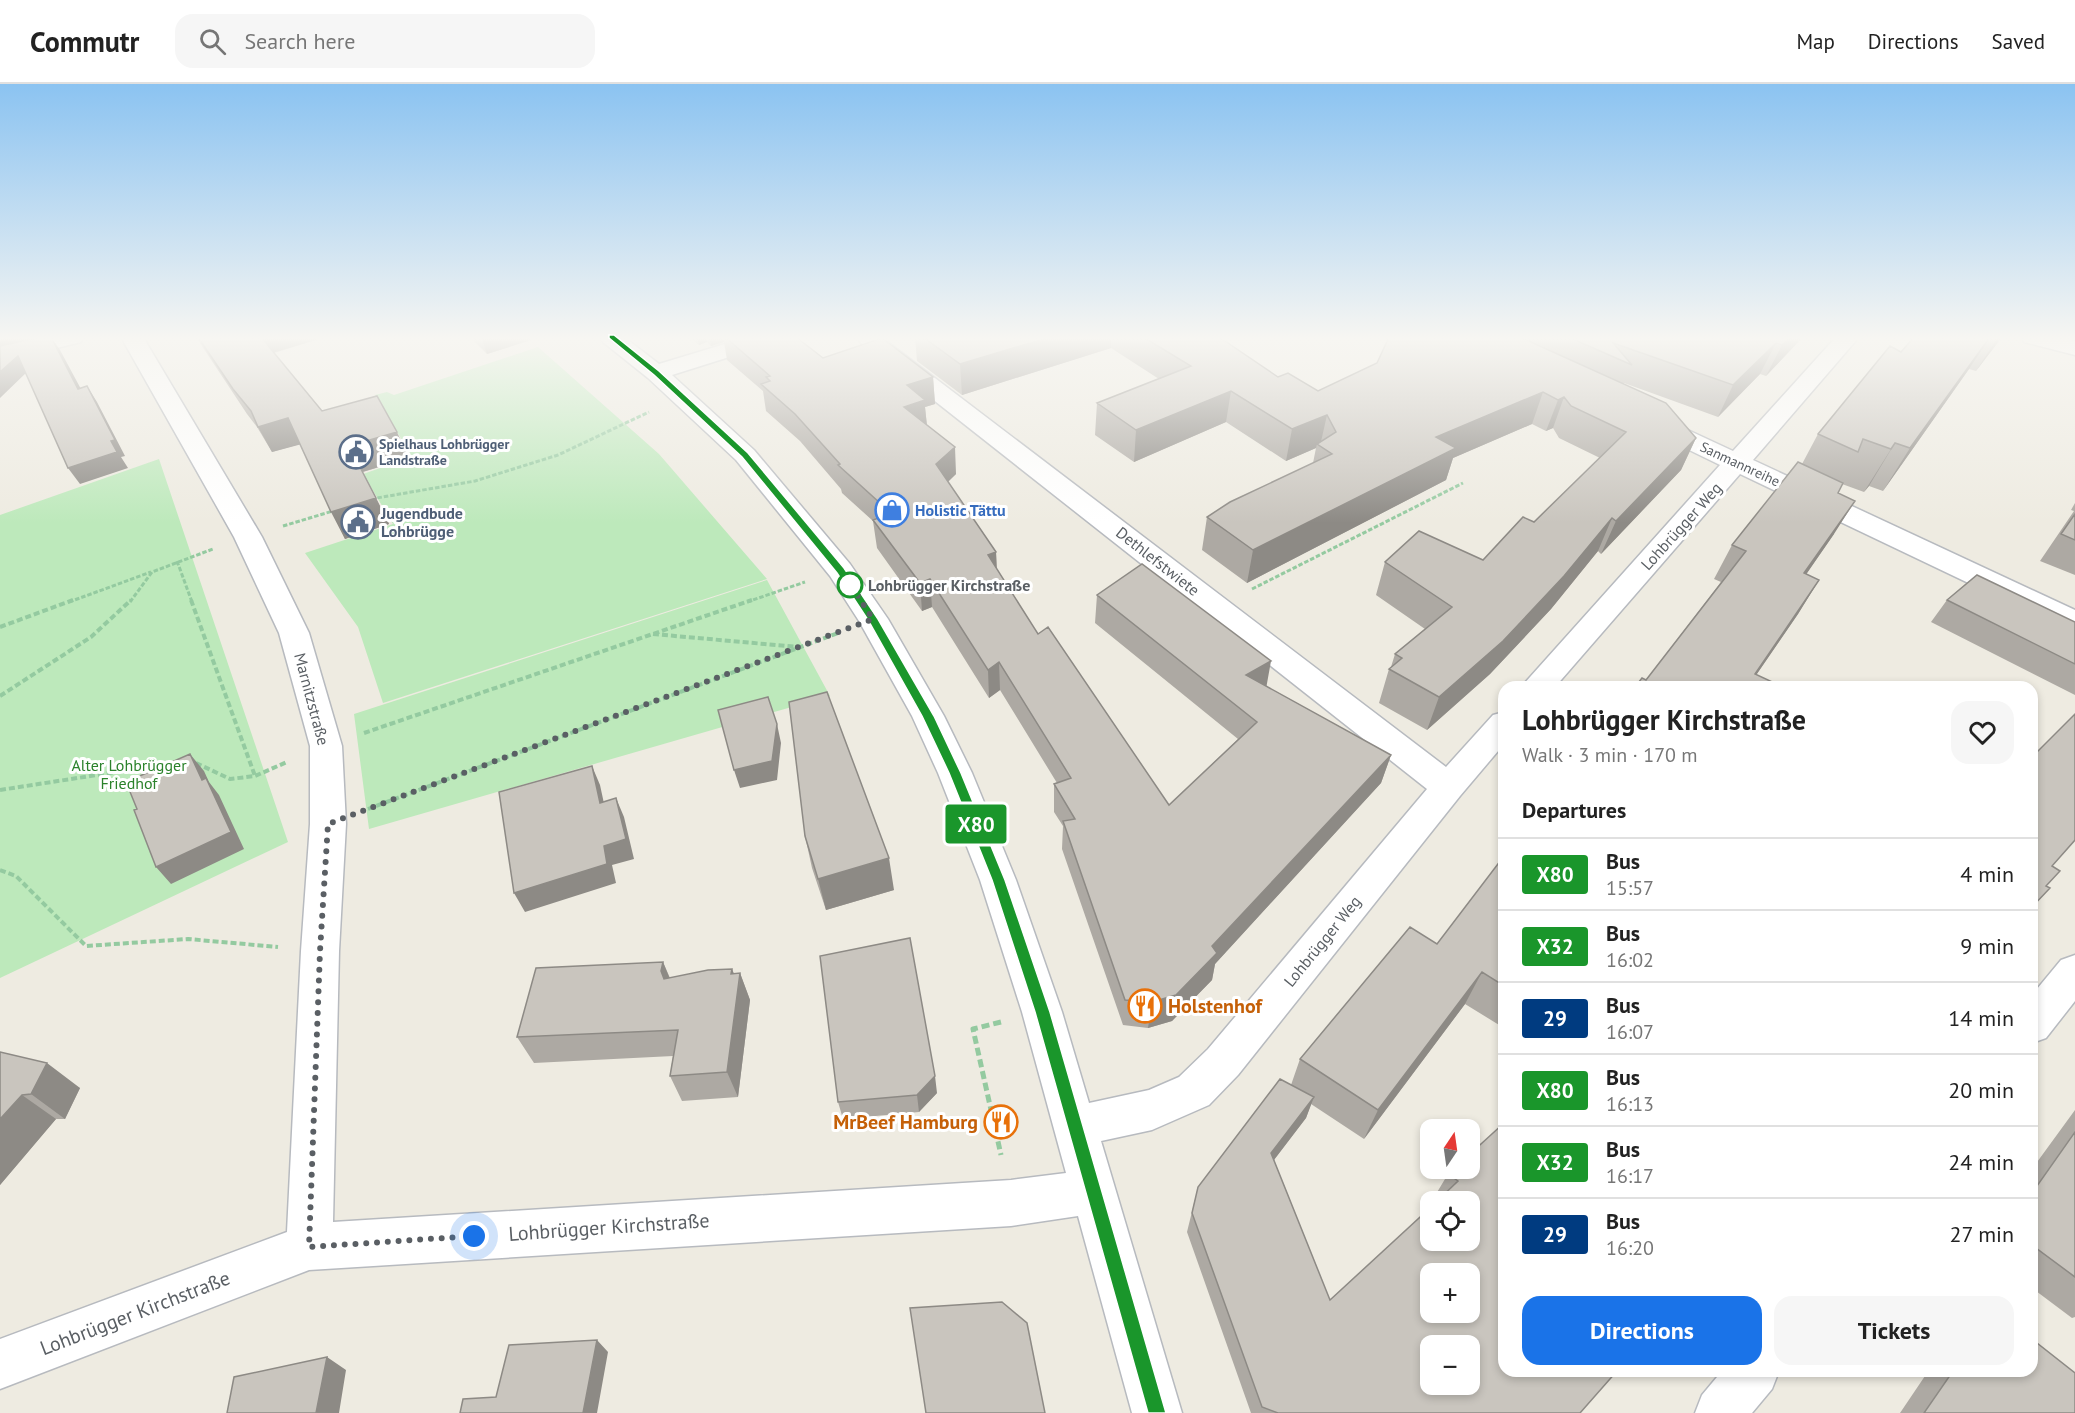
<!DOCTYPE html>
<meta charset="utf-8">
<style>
body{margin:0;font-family:"PT Sans",sans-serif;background:#f6f6f6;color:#222;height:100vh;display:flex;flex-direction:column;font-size:22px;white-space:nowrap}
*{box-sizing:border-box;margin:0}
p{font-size:20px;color:#767676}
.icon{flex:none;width:33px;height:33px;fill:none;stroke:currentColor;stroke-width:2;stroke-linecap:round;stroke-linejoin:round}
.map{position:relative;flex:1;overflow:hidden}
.drawer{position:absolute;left:1498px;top:597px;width:540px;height:696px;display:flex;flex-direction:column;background:#fff;border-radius:18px;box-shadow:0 3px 9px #0003}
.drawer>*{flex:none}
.badge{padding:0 12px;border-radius:4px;font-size:21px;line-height:39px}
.needle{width:39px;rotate:13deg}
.tools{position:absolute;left:1420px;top:1035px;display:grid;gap:12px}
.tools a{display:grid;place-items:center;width:60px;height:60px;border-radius:12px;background:#fff;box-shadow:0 3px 9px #0003;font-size:30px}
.you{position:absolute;width:30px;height:30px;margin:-15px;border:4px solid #fff;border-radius:50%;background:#1a73e8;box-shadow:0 0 0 9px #1a73e833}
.map>.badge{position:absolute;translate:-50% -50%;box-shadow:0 0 0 3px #fff}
h2{padding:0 24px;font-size:22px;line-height:54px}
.round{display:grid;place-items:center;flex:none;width:63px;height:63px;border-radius:18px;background:#f6f6f6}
.headline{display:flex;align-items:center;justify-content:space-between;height:102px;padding:0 24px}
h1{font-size:28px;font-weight:700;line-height:45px}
.cta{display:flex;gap:12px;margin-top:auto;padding:12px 24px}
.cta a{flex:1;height:69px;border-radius:18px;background:#1a73e8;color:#fff;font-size:24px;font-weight:700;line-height:69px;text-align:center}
.cta a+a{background:#f6f6f6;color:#222}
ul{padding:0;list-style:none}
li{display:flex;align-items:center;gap:18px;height:72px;padding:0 24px;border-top:2px solid #e0e0e0}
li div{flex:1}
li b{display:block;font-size:22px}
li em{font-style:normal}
li .badge{min-width:66px;font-weight:700;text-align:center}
header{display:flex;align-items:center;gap:36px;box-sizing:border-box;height:84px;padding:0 30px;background:#fff;border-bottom:2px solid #e0e0e0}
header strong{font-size:28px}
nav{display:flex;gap:33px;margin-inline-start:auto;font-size:21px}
.search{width:420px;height:54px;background:#f6f6f6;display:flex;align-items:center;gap:15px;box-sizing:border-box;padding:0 21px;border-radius:18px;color:#767676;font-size:22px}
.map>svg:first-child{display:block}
</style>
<header>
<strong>Commutr</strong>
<div class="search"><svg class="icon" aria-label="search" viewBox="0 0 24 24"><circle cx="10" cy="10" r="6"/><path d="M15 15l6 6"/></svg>Search here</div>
<nav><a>Map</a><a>Directions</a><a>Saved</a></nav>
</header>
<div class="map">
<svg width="2075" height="1329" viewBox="0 0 2075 1329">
<rect width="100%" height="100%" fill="#eeebe1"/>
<path fill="#bde9bb" d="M 538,263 L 659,370 L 767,495 L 383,619 L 358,543 L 305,469 L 393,440 L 363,390 L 412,373 L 375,311 L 387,308 L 394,311 Z
M 159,375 L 288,758 L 0,894 L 0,431 Z
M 767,496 L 830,612 L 369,745 L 354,630 Z"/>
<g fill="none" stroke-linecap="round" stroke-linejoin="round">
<defs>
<path id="minor" d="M 48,253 L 84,253 L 81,258 L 0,278 L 0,264 Z
M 121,253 L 143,253 L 262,453 L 309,549 L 342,662 L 346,740 L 339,867 L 333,1138 L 1011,1096 L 1066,1089 L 1022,928 L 980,796 L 938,689 L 912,632 L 859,537 L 830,492 L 736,376 L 648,294 L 603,258 L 600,253 L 624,253 L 659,280 L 748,253 L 780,253 L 777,258 L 672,291 L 754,366 L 850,480 L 888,535 L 944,632 L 972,689 L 1016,796 L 1062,928 L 1089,1019 L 1149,1006 L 1179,993 L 1208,965 L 1427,705 L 860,258 L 857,253 L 881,253 L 1446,683 L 1493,631 L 1504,628 L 1504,660 L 1460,712 L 1238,991 L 1209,1021 L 1152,1046 L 1101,1057 L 1182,1329 L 1132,1329 L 1078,1132 L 1011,1142 L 309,1186 L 0,1305 L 0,1255 L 287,1148 L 301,867 L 310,740 L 310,662 L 279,549 L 234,453 Z
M 1836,253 L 1859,253 L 1753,376 L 2075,526 L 2075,548 L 2065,545 L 1740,390 L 1555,603 L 1521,603 L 1720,381 L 1644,344 L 1641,339 L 1644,334 L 1653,332 L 1662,334 L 1733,367 Z
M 2021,253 L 2056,253 L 2075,257 L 2075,271 L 2024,258 Z
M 2075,871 L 2075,917 L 2046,954 L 2032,959 L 2032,911 L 2061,876 Z
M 1722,1287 L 1779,1287 L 1772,1305 L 1752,1329 L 1695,1329 L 1702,1311 Z"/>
</defs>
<use href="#minor" stroke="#b7babf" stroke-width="3"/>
<path stroke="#94caa0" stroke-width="3" stroke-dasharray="4.5 2" stroke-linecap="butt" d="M 371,415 L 475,397 L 558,371 L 649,328
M 283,442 L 333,427
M 177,477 L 192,518
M 1252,505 L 1463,399
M 69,518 L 151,488
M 130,518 L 152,488 L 213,465
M 747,518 L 805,498"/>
<path stroke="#94caa0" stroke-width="4" stroke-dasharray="6 3" stroke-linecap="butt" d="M 191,516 L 255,692
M 0,543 L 73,516
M 653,550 L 798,563
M 0,612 L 91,553 L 131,516
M 364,649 L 752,516
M 196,679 L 230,695 L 255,692 L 287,678
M 0,706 L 168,680
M 368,725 L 838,549
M 0,786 L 16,792 L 86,862 L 188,855 L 278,863"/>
<path stroke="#94caa0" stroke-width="5" stroke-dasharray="8 4" stroke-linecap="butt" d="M 1001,938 L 973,945 L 1001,1071"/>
<use href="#minor" fill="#fff" fill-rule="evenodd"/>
</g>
<path fill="#ada9a3" d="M 196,253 L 326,253 L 274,269 L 322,327 L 409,374 L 363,388 L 389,440 L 345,455 L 300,360 L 272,368 L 257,343 L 247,330 Z
M 470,253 L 530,253 L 531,256 L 487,270 Z
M 689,253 L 796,253 L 823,274 L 933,293 L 935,320 L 925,323 L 927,341 L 956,390 L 948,398 L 996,468 L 997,485 L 1038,550 L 1169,721 L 1238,655 L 1095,539 L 1097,511 L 1266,602 L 1391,671 L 1381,699 L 1215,880 L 1212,896 L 1172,937 L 1148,944 L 1123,941 L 1062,765 L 1063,742 L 1054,728 L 1054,700 L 1057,699 L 1000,606 L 989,614 L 932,523 L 922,527 L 877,464 L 873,437 L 842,409 L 841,405 L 800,357 L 766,327 L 763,307 L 727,276 L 724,258 L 711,262 L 707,258 L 699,261 Z
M 915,253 L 1219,253 L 1278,293 L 1318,307 L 1377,279 L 1389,253 L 1803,253 L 1766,292 L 1760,290 L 1718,333 L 1624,299 L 1624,300 L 1696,354 L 1681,386 L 1601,470 L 1598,467 L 1551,525 L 1490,590 L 1427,646 L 1379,619 L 1389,585 L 1391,583 L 1395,570 L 1425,545 L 1376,511 L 1385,478 L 1483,476 L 1534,438 L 1600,374 L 1559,354 L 1553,344 L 1546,347 L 1532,340 L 1453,374 L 1446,396 L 1247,499 L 1202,466 L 1207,433 L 1313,379 L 1316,364 L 1286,377 L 1226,338 L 1134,378 L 1095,351 L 1097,319 L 1159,295 L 1111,264 L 962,311 L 917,277 Z
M 1914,253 L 2002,253 L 1976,287 L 1969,285 L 1883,407 L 1869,402 L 1864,408 L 1842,400 L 1838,409 L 1834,450 L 1806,490 L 1819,496 L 1798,530 L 1756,591 L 1646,596 L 1721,498 L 1714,495 L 1732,461 L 1802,380 L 1818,350 L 1901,268 Z
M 2075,419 L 2075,491 L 2040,477 L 2074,427 L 2071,426 Z
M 1947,516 L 2075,538 L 2075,611 L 1931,538 Z
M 805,752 L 894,806 L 826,826 L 812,784 Z
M 1504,772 L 1504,944 L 1465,920 L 1364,1055 L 1311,1020 L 1306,1034 L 1274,1076 L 1330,1216 L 1441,1114 L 1436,1110 L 1448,1090 L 1454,1084 L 1580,1329 L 1251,1329 L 1187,1148 L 1198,1103 L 1291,1001 L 1300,975 L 1437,860 Z
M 663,878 L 670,894 L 732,885 L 734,890 L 740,889 L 750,916 L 738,1013 L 682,1017 L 670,992 L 673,972 L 534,979 L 517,953 Z
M 0,968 L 80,1004 L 65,1035 L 56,1035 L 0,1101 Z
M 937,1009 L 919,1028 L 843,1035 L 838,1018 Z
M 2075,1026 L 2075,1233 L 2072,1234 L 2032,1204 L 2032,1085 Z
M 1931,1287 L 2032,1287 L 2075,1329 L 1900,1329 L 1927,1289 Z"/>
<path fill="#8d8a85" d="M 0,253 L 43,253 L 0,262 Z
M 51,253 L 60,266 L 89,320 L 78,305 Z
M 259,253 L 326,253 L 268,270 Z
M 481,253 L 530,253 L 531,256 L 487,270 Z
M 697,253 L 706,253 L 707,258 L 699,261 Z
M 709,253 L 722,253 L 724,258 L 711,262 Z
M 1050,253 L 1111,253 L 1111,264 L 962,311 L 960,280 Z
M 1790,253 L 1803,253 L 1766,292 L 1782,261 Z
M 1990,253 L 1969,285 L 1883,407 L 1910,364 Z
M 1998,253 L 2002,253 L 1976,287 Z
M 1776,259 L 1760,290 L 1718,333 L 1733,301 Z
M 18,272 L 28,287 L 0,314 L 0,288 Z
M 933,293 L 935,320 L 925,323 L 927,343 L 904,323 L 907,301 Z
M 87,302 L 97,318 L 125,372 L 121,373 L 128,384 L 80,400 L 68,384 L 111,357 Z
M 1231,307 L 1226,338 L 1134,378 L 1136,346 Z
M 1543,308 L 1532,340 L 1453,374 L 1446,396 L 1247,499 L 1253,466 L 1436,353 Z
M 1564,313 L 1553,344 L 1546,347 L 1558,316 Z
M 1327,331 L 1320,362 L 1317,360 L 1316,364 L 1286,377 L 1292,345 Z
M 288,334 L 302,360 L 272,368 L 258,343 Z
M 397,348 L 409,374 L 362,388 L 349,362 Z
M 1696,354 L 1681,386 L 1601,470 L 1616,437 Z
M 1895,359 L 1869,402 L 1864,408 L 1891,365 Z
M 955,363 L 956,390 L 938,407 L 936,380 Z
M 376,414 L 389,440 L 345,455 L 331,428 Z
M 1855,417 L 1834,450 L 1783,524 L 1804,489 Z
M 1612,434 L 1598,467 L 1551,525 L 1490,590 L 1427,646 L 1439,613 Z
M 996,468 L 997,496 L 988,471 Z
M 930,495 L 932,523 L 922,527 L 920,499 Z
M 1819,496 L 1798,530 L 1748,603 L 1755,590 Z
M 1271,577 L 1266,605 L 1246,591 Z
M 999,578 L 1000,606 L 989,614 L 988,586 Z
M 777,640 L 781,659 L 777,696 L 740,704 L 734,686 Z
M 190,670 L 204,687 L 209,698 L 219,711 L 244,765 L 171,800 L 156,783 L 202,696 Z
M 1391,671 L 1381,699 L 1215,880 L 1212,896 L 1172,937 L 1148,944 L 1152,918 L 1212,862 Z
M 592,682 L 600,701 L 608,738 L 600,719 Z
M 616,714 L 624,733 L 634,775 L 612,781 L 616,799 L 525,828 L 514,809 L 604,762 Z
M 889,774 L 894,806 L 826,826 L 818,795 Z
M 663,878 L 674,905 L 676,922 L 661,887 Z
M 732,885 L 739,903 L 740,889 L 750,916 L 738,1013 L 727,988 Z
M 1482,888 L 1465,920 L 1364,1055 L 1378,1026 Z
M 47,979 L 80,1004 L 65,1035 L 31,1010 Z
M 935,992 L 937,1009 L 919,1028 L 917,1011 Z
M 22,1011 L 56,1035 L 0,1101 L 0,1035 Z
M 1314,1013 L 1306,1034 L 1263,1090 L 1271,1069 Z
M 597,1256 L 608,1268 L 597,1329 L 583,1329 Z
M 327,1273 L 346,1286 L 339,1329 L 316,1329 Z"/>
<path fill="#c9c5be" stroke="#8d8a85" stroke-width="1.5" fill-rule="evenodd" d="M 41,253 L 51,253 L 78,305 L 87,302 L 115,356 L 111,357 L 117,368 L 68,384 L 18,272 L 0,288 L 0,262 Z
M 198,253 L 261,253 L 322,327 L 377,312 L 397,348 L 349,362 L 376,414 L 331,428 L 288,334 L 258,343 L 251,327 L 233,305 Z
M 725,253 L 796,253 L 823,274 L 882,254 L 933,293 L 907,301 L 925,316 L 904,323 L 955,363 L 936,380 L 996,468 L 988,471 L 1038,550 L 1048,543 L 1169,721 L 1257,638 L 1097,511 L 1142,480 L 1271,577 L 1246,591 L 1391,671 L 1212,862 L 1217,869 L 1176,911 L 1152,918 L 1125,916 L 1063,737 L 1075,735 L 1054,700 L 1071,694 L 999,578 L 988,586 L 930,495 L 920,499 L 873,436 L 891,429 L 838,381 L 840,380 L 795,330 L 761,300 L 770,297 L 766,293 L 770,292 Z
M 923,253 L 1050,253 L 960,280 Z
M 1143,253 L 1219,253 L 1278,293 L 1288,289 L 1318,307 L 1377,279 L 1389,253 L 1520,253 L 1666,319 L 1696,354 L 1616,437 L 1612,434 L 1564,492 L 1503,557 L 1439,613 L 1389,585 L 1402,574 L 1395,570 L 1452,523 L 1385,478 L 1419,447 L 1483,476 L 1523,433 L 1534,438 L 1626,348 L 1571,322 L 1564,313 L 1558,316 L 1543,308 L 1436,353 L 1456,364 L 1253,466 L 1207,433 L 1230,418 L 1332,370 L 1317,360 L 1336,348 L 1327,331 L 1292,345 L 1231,307 L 1136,346 L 1097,319 L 1191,282 Z
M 1568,253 L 1790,253 L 1782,261 L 1776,259 L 1733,301 L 1613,259 L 1632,281 Z
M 1914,253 L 1990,253 L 1910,364 L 1895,359 L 1891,365 L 1863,355 L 1858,368 L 1818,350 L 1890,262 L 1901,268 Z
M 1798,378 L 1843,399 L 1838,409 L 1855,417 L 1804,489 L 1819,496 L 1755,590 L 1783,603 L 1635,603 L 1642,594 L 1646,596 L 1746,467 L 1732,461 Z
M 2075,430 L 2075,456 L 2061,450 Z
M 1977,491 L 2075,538 L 2075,580 L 1947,516 Z
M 827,608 L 889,774 L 818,795 L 805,752 L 789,618 Z
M 768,613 L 777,640 L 772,677 L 734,686 L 718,626 Z
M 2075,630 L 2075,756 L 2052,782 L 2060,787 L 2046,802 L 2050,804 L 2032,823 L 2032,673 Z
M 190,670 L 202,696 L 206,694 L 231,748 L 156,783 L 134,726 L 137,725 L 126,698 Z
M 592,682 L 600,719 L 616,714 L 626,755 L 604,762 L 607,780 L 514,809 L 499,708 Z
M 1504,772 L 1504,902 L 1482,888 L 1378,1026 L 1300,975 L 1410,843 L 1437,860 Z
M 910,854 L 935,992 L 917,1011 L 838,1018 L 820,872 Z
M 663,878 L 661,887 L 664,895 L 708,886 L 732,885 L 731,890 L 740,889 L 727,988 L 670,992 L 678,946 L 517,953 L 536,884 Z
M 0,968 L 47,979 L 31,1010 L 22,1011 L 0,1035 Z
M 1280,995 L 1314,1013 L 1271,1069 L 1330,1216 L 1431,1123 L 1431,1156 L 1470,1156 L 1470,1118 L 1436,1118 L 1458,1097 L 1448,1090 L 1454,1084 L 1470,1084 L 1470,1070 L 1504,1039 L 1504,1287 L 1617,1287 L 1580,1329 L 1278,1329 L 1262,1323 L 1192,1129 L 1198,1103 ZM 1431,1190 L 1470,1190 L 1470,1228 L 1431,1228 ZM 1431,1262 L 1470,1262 L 1470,1300 L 1431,1300 Z
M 2075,1048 L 2075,1193 L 2032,1161 L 2032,1109 Z
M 1002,1218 L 1027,1239 L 1045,1329 L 926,1329 L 910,1224 Z
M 2032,1255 L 2075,1289 L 2075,1329 L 1924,1329 L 1953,1287 L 2032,1287 Z
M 597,1256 L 583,1329 L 460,1329 L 463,1315 L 496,1313 L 509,1261 Z
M 327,1273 L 316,1329 L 227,1329 L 234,1293 Z"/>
<linearGradient id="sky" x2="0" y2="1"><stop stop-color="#8bc3f1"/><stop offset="0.58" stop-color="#f7f6f2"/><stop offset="1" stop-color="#f7f6f2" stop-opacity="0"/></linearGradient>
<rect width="2075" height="439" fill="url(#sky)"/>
<path fill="#1a962b" stroke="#fff" stroke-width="1.5" d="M 609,251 L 614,251 L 659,287 L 748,369 L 844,484 L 878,535 L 934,632 L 961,689 L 1005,796 L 1050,928 L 1166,1329 L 1148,1329 L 1035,928 L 992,796 L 949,689 L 922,632 L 868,536 L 837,489 L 742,373 L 654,291 L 609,254 Z"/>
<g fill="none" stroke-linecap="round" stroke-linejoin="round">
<path stroke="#5a5f64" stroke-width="6" stroke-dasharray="0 10.8" d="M 474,1152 L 309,1163 L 320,867 L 328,740 L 873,535 L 848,497 L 850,501"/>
</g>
<defs>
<symbol id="civic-ring" viewBox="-11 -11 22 22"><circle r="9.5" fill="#fff" stroke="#5c6f8a" stroke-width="1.5"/><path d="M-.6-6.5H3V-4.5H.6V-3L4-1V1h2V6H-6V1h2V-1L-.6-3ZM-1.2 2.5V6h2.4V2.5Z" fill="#5c6f8a"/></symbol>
<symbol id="shop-ring" viewBox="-11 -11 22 22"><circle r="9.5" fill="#fff" stroke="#3f7fe0" stroke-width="1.5"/><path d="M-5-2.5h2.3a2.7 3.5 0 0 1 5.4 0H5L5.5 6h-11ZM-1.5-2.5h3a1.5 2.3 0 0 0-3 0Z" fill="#3f7fe0"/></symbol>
<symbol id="restaurant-ring" viewBox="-11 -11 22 22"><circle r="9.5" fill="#fff" stroke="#e8710a" stroke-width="1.5"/><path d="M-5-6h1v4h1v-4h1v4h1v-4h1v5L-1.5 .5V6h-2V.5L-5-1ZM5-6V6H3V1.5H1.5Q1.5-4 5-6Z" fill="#e8710a"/></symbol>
</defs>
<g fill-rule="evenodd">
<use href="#civic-ring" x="337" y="349" width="38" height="38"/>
<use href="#shop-ring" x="873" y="407" width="38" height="38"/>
<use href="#civic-ring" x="339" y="419" width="38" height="38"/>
<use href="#restaurant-ring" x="1126" y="903" width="38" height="38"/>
<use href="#restaurant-ring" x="982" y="1019" width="38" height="38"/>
</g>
<circle fill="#fff" stroke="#1a962b" stroke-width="3" cx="850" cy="501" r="12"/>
<g text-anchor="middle" stroke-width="6" stroke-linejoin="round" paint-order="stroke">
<g font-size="14" font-weight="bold" fill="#4e5e75" stroke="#fff" text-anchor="start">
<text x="379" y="365">Spielhaus Lohbrügger<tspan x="379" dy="16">Landstraße</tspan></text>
</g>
<g font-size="14" fill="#5a5f64" stroke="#fff">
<text transform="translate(1740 380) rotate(25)" y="5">Sanmannreihe</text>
</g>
<g font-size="16" font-weight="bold" fill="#366cbe" stroke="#fff" text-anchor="start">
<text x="915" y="432">Holistic Tättu</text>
</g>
<g font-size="16" font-weight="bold" fill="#4e5e75" stroke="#fff" text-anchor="start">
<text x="381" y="435">Jugendbude<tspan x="381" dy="18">Lohbrügge</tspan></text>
</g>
<g font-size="16" fill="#5a5f64" stroke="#fff">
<text transform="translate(1681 442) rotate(-48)" y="6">Lohbrügger Weg</text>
<text transform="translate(1158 477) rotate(38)" y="6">Dethlefstwiete</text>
<text transform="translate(312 615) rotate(75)" y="6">Marnitzstraße</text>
<text transform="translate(1322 857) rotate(-51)" y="6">Lohbrügger Weg</text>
</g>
<g font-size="16" font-weight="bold" fill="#5a5f64" stroke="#fff" text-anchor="start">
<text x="868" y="507">Lohbrügger Kirchstraße</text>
</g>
<g font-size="16" fill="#2b822b" stroke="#fff">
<text x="129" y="687">Alter Lohbrügger<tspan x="129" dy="18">Friedhof</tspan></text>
</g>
<g font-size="20" font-weight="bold" fill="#c56008" stroke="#fff" text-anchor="start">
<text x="1168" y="929">Holstenhof</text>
<text x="978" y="1045" text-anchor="end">MrBeef Hamburg</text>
</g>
<g font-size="20" fill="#5a5f64" stroke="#fff">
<text transform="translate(609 1143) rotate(-4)" y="7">Lohbrügger Kirchstraße</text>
<text transform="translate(135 1229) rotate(-21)" y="7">Lohbrügger Kirchstraße</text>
</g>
</g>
</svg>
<div class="tools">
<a><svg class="needle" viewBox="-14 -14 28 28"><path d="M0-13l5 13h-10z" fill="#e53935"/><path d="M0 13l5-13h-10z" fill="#767676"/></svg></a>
<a><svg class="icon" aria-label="locate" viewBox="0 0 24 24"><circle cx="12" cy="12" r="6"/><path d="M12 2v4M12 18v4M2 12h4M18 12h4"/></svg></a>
<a>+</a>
<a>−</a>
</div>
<div class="you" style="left:474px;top:1152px"></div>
<b class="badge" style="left:976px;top:740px;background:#1a962b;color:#fff">X80</b>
<section class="drawer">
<div class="headline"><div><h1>Lohbrügger Kirchstraße</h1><p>Walk · 3 min · 170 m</p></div><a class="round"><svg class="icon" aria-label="heart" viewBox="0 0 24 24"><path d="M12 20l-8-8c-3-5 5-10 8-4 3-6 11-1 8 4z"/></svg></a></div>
<h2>Departures</h2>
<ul>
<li><span class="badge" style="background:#1a962b;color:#fff">X80</span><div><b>Bus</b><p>15:57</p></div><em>4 min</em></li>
<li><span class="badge" style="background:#1a962b;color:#fff">X32</span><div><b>Bus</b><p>16:02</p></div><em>9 min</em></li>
<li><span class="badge" style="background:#003b80;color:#fff">29</span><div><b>Bus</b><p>16:07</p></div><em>14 min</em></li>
<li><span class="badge" style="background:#1a962b;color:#fff">X80</span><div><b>Bus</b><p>16:13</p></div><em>20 min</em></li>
<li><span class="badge" style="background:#1a962b;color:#fff">X32</span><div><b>Bus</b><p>16:17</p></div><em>24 min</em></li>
<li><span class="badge" style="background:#003b80;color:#fff">29</span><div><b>Bus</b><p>16:20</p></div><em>27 min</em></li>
</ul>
<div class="cta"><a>Directions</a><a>Tickets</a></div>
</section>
</div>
